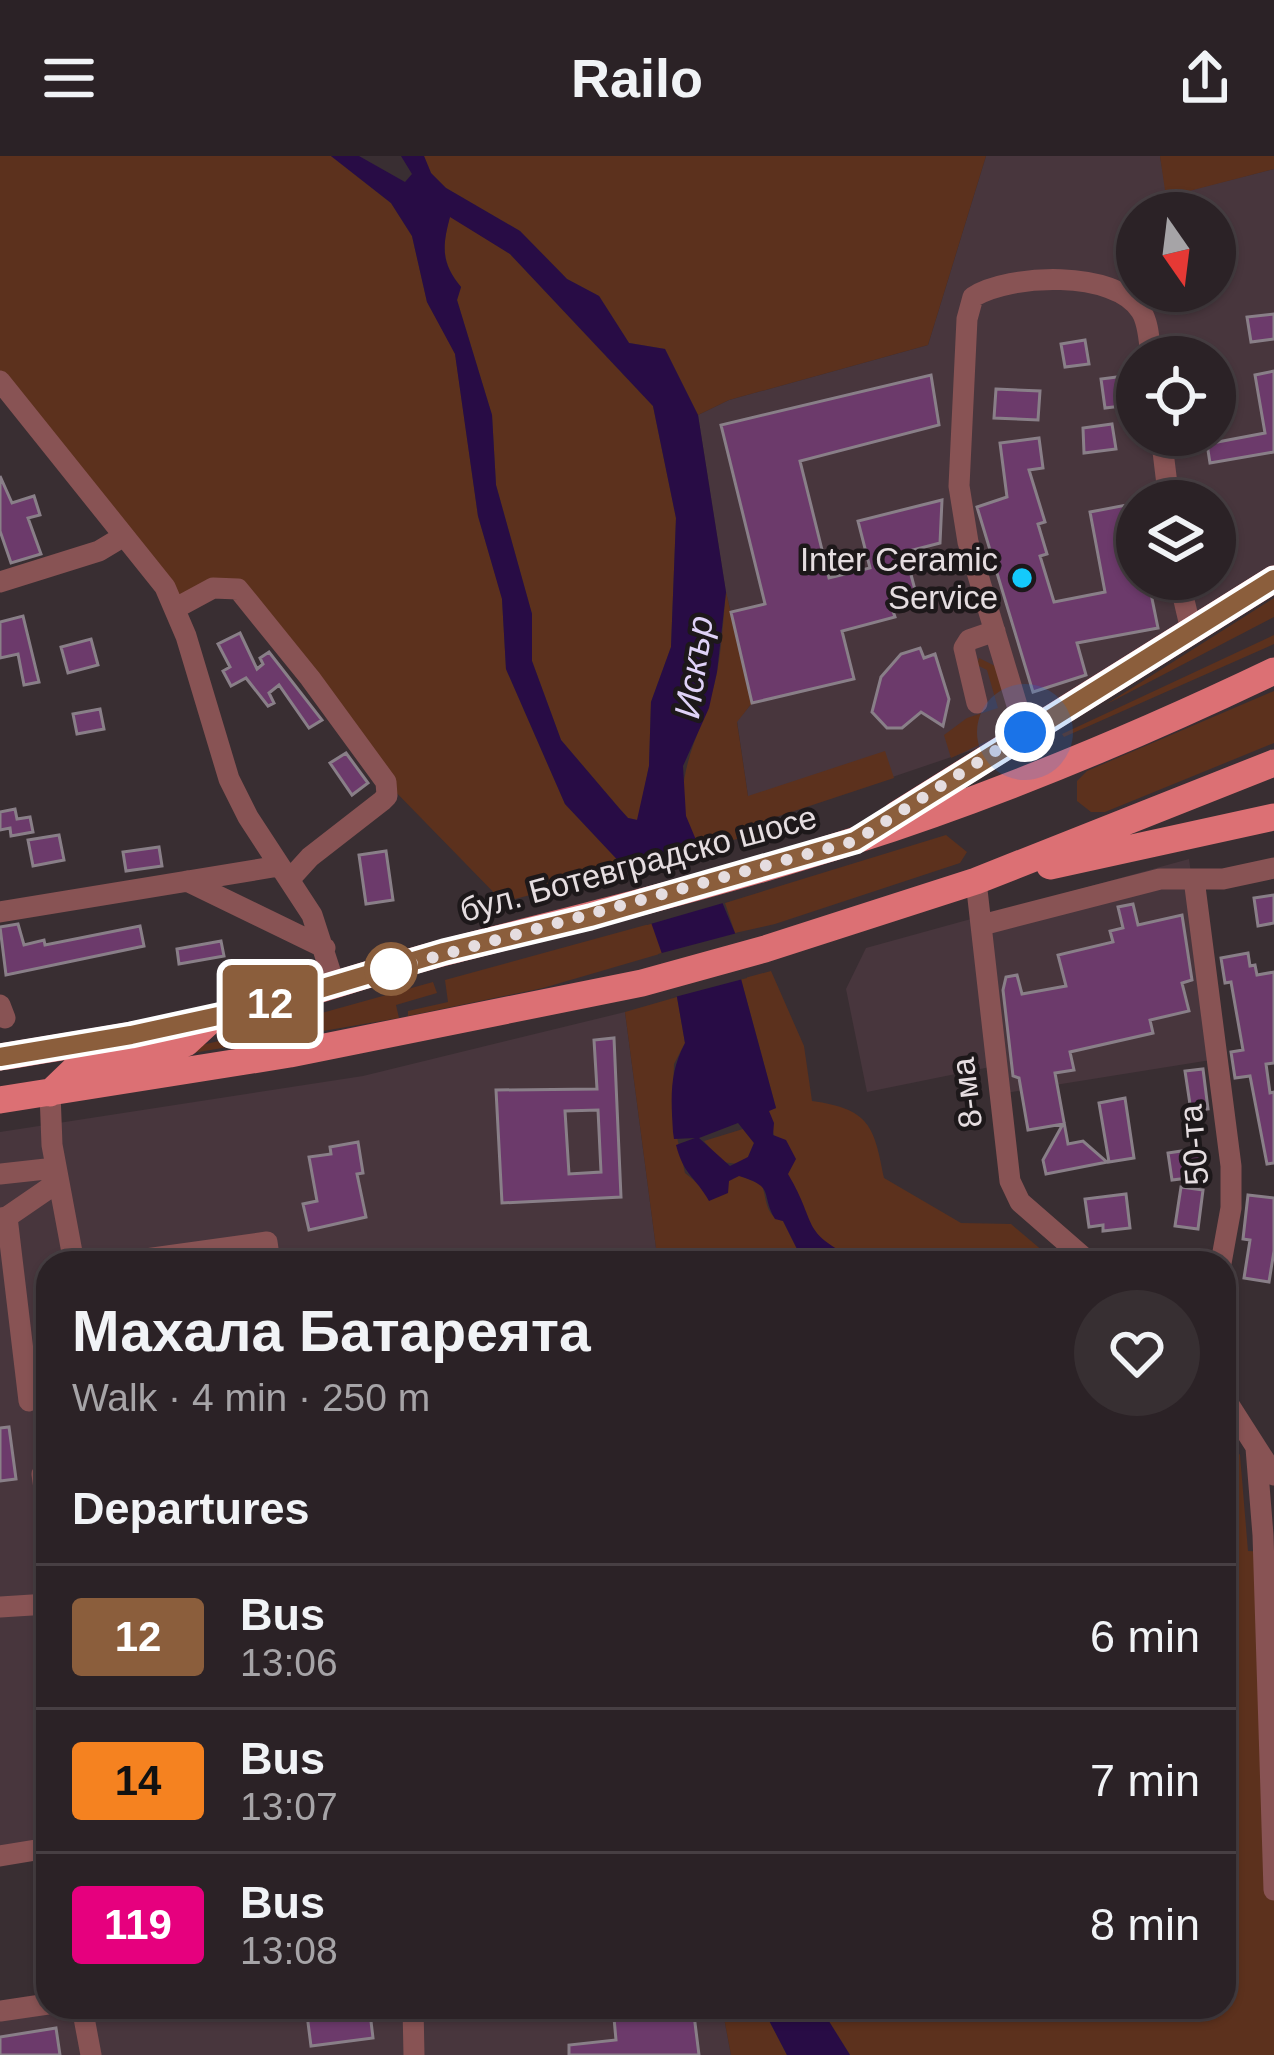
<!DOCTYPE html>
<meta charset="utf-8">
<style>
body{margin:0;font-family:Arial,sans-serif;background:#372f32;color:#f1f3f6;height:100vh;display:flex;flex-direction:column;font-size:45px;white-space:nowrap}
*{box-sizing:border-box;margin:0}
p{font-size:39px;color:#a6a4a7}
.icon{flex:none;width:66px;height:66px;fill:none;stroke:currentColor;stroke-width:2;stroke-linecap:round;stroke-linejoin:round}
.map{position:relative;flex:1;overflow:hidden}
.side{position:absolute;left:36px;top:1095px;width:1200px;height:768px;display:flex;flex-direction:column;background:#2b2226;border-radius:36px;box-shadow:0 3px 9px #0004,0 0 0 3px #473f43}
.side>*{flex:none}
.badge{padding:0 24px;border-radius:9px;font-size:42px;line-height:78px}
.needle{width:78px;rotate:166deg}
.fabs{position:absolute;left:1116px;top:36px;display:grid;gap:24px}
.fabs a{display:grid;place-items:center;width:120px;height:120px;border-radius:50%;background:#2b2226;box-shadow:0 3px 9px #0004,0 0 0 3px #473f43;font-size:60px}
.you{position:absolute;width:60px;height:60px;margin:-30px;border:9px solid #fff;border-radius:50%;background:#1a73e8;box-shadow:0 0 0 18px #1a73e833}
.map>.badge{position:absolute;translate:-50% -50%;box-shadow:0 0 0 6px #fff}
h2{padding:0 36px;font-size:45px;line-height:108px}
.round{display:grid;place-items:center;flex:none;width:126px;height:126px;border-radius:63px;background:#372f32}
.summary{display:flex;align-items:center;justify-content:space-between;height:204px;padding:0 36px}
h1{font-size:57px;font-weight:600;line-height:90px}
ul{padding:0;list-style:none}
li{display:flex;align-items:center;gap:36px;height:144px;padding:0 36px;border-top:3px solid #473f43}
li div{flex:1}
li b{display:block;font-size:45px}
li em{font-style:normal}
li .badge{min-width:132px;font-weight:700;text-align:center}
header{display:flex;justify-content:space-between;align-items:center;height:156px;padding:0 36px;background:#2b2226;font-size:54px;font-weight:600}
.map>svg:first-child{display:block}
</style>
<header><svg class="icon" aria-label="menu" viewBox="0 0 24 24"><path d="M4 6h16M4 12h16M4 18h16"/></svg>Railo<svg class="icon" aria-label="share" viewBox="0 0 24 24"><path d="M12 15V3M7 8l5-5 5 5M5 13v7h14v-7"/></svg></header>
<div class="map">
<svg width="1274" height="1899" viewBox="0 0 1274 1899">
<rect width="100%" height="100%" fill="#392e32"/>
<path fill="#48363d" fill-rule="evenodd" d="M 986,0 L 1160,0 L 1167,40 L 1274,13 L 1274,423 L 1025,576 L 757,667 L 748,640 L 737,565 L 752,547 L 726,436 L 698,259 L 729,244 L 928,189 ZM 1137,57 L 1215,57 L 1215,135 L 1137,135 ZM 1137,201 L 1215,201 L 1215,279 L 1137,279 ZM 1137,345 L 1215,345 L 1215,423 L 1137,423 Z
M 1189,703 L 1217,903 L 999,938 L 995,910 L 867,936 L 846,833 L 866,792 Z
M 625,856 L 658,1107 L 48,1107 L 48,1702 L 0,1709 L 0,976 L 363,920 Z
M 0,1849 L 722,1851 L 731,1899 L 0,1899 Z"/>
<path fill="#5c311d" d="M 0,0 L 331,0 L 391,47 L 412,80 L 427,146 L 455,197 L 478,360 L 502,442 L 506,513 L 565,648 L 627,714 L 503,746 L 386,626 L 239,433 L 176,452 L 0,225 Z
M 424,0 L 986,0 L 928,189 L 729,244 L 698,259 L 665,193 L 629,187 L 599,140 L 567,123 L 520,75 L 446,32 L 431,17 Z
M 1160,0 L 1274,0 L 1274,13 L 1166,41 Z
M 450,60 L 510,98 L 653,250 L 676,362 L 671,491 L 651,546 L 649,610 L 638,664 L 628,662 L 619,652 L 561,584 L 532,505 L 532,458 L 496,329 L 492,259 L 457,144 L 461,131 C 441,107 442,90 450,60 Z
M 726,436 L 752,547 L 737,566 L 748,640 L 885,595 L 894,622 L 758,667 L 758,677 L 702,693 C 657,637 704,578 716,521 C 722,494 723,464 726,436 Z
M 1274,442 L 1274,461 L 1105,549 Z
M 1274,479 L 1274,488 L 1064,581 L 1062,578 Z
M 979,502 L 997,511 L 1010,555 L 1005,577 L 951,602 L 944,579 L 967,562 L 998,552 L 987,514 L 977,509 Z
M 1274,535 L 1274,587 L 1105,656 L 1091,656 L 1077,645 L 1077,625 L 1087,615 Z
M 946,679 L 967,696 L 960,707 L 775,768 L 735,777 L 725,747 Z
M 653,767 L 663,797 L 543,832 L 408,860 L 408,855 L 448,846 L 445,824 Z
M 771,815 L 804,890 L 812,945 C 869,953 874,969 884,1022 L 961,1067 L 1011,1068 L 1057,1107 C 996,1107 930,1113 869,1107 C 856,1106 838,1096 827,1089 C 803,1070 774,987 768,955 L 776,952 L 741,823 Z
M 433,826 L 437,837 L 396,849 L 399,862 L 93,914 L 232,882 Z
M 677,841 L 685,887 L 674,908 L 672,959 L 685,1017 L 701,1030 L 739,1019 L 762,1029 C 767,1044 765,1060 783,1065 L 804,1107 L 658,1107 L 625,856 Z
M 743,973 L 754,987 L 748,1001 L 738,1008 L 722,1006 L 704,985 Z
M 1224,1273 L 1240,1299 L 1248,1395 L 1274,1396 L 1274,1899 L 850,1899 L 820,1851 L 1224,1851 Z
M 722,1851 L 762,1851 L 787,1899 L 731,1899 Z"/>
<path fill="#280c45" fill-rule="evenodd" d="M 331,0 L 359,0 L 405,26 L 412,18 L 401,0 L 424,0 L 431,17 L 446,32 L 520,75 L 567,123 L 599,140 L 629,187 L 665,193 L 698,259 L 726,436 L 717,516 L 709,552 L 683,610 L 686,660 L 735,777 L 741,823 L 776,952 L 769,955 L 774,967 L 773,979 L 786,984 L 796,1003 L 788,1018 C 820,1072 797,1076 865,1107 L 804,1107 L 783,1065 L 775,1063 C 760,1038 776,1031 739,1020 L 729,1025 L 728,1037 L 709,1045 C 695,1020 684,1020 676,989 L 695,982 L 674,983 L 673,976 C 671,942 669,917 685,887 L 677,841 L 646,752 L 627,714 L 565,648 L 506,513 L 502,443 L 478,360 L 455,198 L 427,146 L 412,80 L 391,47 ZM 450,61 L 510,98 L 653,250 L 676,362 L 671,491 L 651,546 L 649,610 L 637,664 L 628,662 L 619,652 L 561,584 L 532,505 L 532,458 L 496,329 L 492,259 L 457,144 L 461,131 C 441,107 442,91 450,61 ZM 738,967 L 754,987 L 748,1001 L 730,1010 L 699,982 Z
M 762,1851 L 820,1851 L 850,1899 L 787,1899 Z"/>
<path fill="#392e32" d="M 707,691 L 730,745 L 647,769 L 620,716 Z
M 741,776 L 747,822 L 671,842 L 658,798 Z"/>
<path fill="#6c3a6b" stroke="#897f88" stroke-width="3" fill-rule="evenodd" d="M 1274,158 L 1274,183 L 1251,186 L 1247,161 Z
M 1085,184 L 1089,208 L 1065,211 L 1061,188 Z
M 1274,215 L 1274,296 L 1210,307 L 1207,288 L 1265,277 L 1255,219 Z
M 931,219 L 939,269 L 800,305 L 829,422 L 870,412 L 858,365 L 942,344 L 940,387 L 905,396 L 919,449 L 893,455 L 895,461 L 842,475 L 854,523 L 752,547 L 731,456 L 765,448 L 721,269 Z
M 1125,220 L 1130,249 L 1105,252 L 1101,223 Z
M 996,233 L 1040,235 L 1038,264 L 994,262 Z
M 1112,268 L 1116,293 L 1084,297 L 1083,272 Z
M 1039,282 L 1043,312 L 1029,314 L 1045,366 L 1038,368 L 1047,398 L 1040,400 L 1054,446 L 1105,436 L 1090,356 L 1137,347 L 1137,430 L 1149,428 L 1158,472 L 1077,487 L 1086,519 L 1033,536 L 977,351 L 1007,341 L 1000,287 Z
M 0,320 L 12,347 L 34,340 L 40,359 L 28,362 L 41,398 L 11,407 L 0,375 Z
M 23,460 L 39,526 L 24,529 L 18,498 L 0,502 L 0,466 Z
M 240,477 L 257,513 L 263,508 L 260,502 L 269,496 L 322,564 L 309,572 L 279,529 L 269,537 L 274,547 L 268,550 L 246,522 L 231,530 L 223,515 L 230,511 L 218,488 Z
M 91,483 L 98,509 L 68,517 L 61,491 Z
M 920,492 L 924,502 L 935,498 L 949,543 L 943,570 L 921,556 L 902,572 L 887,572 L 872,556 L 881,521 L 901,498 Z
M 100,553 L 104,573 L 77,578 L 73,558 Z
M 346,597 L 368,627 L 352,639 L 330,607 Z
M 15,653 L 17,663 L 30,661 L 33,676 L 11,680 L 10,672 L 0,674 L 0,656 Z
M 59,679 L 64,704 L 33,710 L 28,684 Z
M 159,691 L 162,710 L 126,715 L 123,696 Z
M 386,695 L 393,744 L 366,748 L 359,699 Z
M 1274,739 L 1274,767 L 1258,770 L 1254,742 Z
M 1133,748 L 1138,769 L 1182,759 L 1192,824 L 1182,827 L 1189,855 L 1150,864 L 1153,877 L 1070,896 L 1074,914 L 1055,917 L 1068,988 L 1083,985 L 1107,1006 L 1046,1018 L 1043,1004 L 1063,968 L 1028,974 L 1019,922 L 1013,920 L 1003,834 L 1006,821 L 1017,819 L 1022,838 L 1066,830 L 1058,799 L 1113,786 L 1110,775 L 1123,772 L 1118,751 Z
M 18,768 L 24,789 L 44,784 L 45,789 L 140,770 L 144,790 L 6,819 L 0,771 Z
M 221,785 L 224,800 L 179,808 L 177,793 Z
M 1248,797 L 1250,810 L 1255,809 L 1257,819 L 1274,816 L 1274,907 L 1266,908 L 1270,937 L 1274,936 L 1274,1007 L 1267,1008 L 1250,920 L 1235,922 L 1231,896 L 1243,894 L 1231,826 L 1225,827 L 1221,802 Z
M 614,882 L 621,1041 L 502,1047 L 496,934 L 597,933 L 594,884 ZM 598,954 L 601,1016 L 569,1018 L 565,955 Z
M 1203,913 L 1208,953 L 1191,955 L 1185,915 Z
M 1125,942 L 1134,1002 L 1109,1006 L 1099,947 Z
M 358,986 L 363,1017 L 357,1018 L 366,1061 L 309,1074 L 303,1048 L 317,1045 L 309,1001 L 331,998 L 330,991 Z
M 1201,992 L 1205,1020 L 1172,1024 L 1168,997 Z
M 1181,1031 L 1203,1034 L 1198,1073 L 1175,1070 Z
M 1126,1038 L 1130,1072 L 1103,1075 L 1103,1069 L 1089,1071 L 1085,1043 Z
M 1248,1039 L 1274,1042 L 1274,1095 L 1269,1126 L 1244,1122 L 1250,1084 L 1243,1083 Z
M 9,1271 L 16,1323 L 0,1325 L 0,1272 Z
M 306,1851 L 351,1851 L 352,1859 L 370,1857 L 373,1882 L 311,1890 Z
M 613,1851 L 693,1851 L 699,1899 L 569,1899 L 569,1889 L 616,1884 Z
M 56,1872 L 60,1899 L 0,1899 L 0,1881 Z"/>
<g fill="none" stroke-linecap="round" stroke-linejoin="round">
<path stroke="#885354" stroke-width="21" d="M 0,225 L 165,431 L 186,480 L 229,623 L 248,661 L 312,759 L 335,830
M 1161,279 L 1169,345
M 1179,423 L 1191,474
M 0,426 L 99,395 L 124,380
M 176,452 L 213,432 L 238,433 L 310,522 L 386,626 L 387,640 L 382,645 L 310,701 L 290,723
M 977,547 L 964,492 L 969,484 L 995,475
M 1025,576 L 968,386 L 959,330 L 967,163 L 973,141 C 1009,118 1115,113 1141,155 C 1149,167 1149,186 1151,201
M 1194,723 L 1231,1010 L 1231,1052 L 1221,1107
M 187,725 L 325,792
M 976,725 L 1010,1025 L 1020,1046 L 1090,1107
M 0,756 L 279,710
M 982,769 L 1160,723 L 1223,723 L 1274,712
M 0,849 L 5,862
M 50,937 L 52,989 L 74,1107
M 0,1018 L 55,1012
M 7,1061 L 29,1245
M 0,1062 L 7,1061 L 58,1026
M 117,1107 L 267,1086 L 270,1107
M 1224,1241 L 1274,1319
M 1256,1292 L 1263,1379 L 1274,1734
M 42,1318 L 48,1362
M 0,1451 L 48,1448
M 0,1700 L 48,1692
M 82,1851 L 91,1899
M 413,1851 L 414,1899
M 0,1855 L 48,1848"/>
<path stroke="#dc7074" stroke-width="27" d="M 896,659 L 1274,423
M 1050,710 L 1274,661
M 0,901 C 87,887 174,874 259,851 C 323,834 386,811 450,795 C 585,760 721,728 853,685 C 997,639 1138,580 1274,515
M 50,937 L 76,912 L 186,887 L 212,863
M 0,944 L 290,898 L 642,827 L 765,793 L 976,725 L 1274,607"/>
</g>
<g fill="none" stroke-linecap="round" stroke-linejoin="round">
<defs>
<path id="line" d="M 0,901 L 131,879 L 255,852 L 444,796 L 590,761 L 855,685 L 1274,423"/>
</defs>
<use href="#line" stroke="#fff" stroke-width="27"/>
<use href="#line" stroke="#8b5e3c" stroke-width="18"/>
<path stroke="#e5dde0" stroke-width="12" stroke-dasharray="0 21.6" d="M 391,813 L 855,685 L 1025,576"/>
</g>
<circle fill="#14cafb" stroke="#1d181a" stroke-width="4.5" cx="1022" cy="422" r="12"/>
<circle fill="#fff" stroke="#8b5e3c" stroke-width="6" cx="391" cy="813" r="24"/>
<g text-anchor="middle" stroke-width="9" stroke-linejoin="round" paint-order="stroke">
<g font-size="33" fill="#e5dde0" stroke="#1d181a" text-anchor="end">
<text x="998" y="415">Inter Ceramic<tspan x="998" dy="38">Service</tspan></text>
</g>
<g font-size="33" fill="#e5dde0" stroke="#1d181a">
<text transform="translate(638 707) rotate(-15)" y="12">бул. Ботевградско шосе</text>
<text transform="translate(966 937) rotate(-97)" y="12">8-ма</text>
<text transform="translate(1193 989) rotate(-95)" y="12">50-та</text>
</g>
<g font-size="36" font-style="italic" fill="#dfd2f7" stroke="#1d181a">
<text transform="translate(693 511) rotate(-82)" y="13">Искър</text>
</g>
</g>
</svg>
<div class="fabs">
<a><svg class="needle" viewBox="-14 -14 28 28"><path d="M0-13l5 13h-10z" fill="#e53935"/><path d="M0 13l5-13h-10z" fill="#a6a4a7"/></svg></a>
<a><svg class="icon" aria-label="locate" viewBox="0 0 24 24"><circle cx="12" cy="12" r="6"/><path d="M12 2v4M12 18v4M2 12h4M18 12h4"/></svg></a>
<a><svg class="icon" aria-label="layers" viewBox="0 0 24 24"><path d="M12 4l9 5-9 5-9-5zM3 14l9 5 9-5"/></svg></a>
</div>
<div class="you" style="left:1025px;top:576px"></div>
<b class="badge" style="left:270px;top:848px;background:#8b5e3c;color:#fff">12</b>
<section class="side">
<div class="summary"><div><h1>Махала Батареята</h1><p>Walk · 4 min · 250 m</p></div><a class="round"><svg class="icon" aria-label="heart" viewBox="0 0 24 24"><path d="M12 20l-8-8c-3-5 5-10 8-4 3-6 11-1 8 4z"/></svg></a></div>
<h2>Departures</h2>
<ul>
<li><span class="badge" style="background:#8b5e3c;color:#fff">12</span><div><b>Bus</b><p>13:06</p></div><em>6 min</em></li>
<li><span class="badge" style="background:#f58220;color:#111">14</span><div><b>Bus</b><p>13:07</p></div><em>7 min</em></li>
<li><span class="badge" style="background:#e6007e;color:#fff">119</span><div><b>Bus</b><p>13:08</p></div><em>8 min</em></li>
</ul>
</section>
</div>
